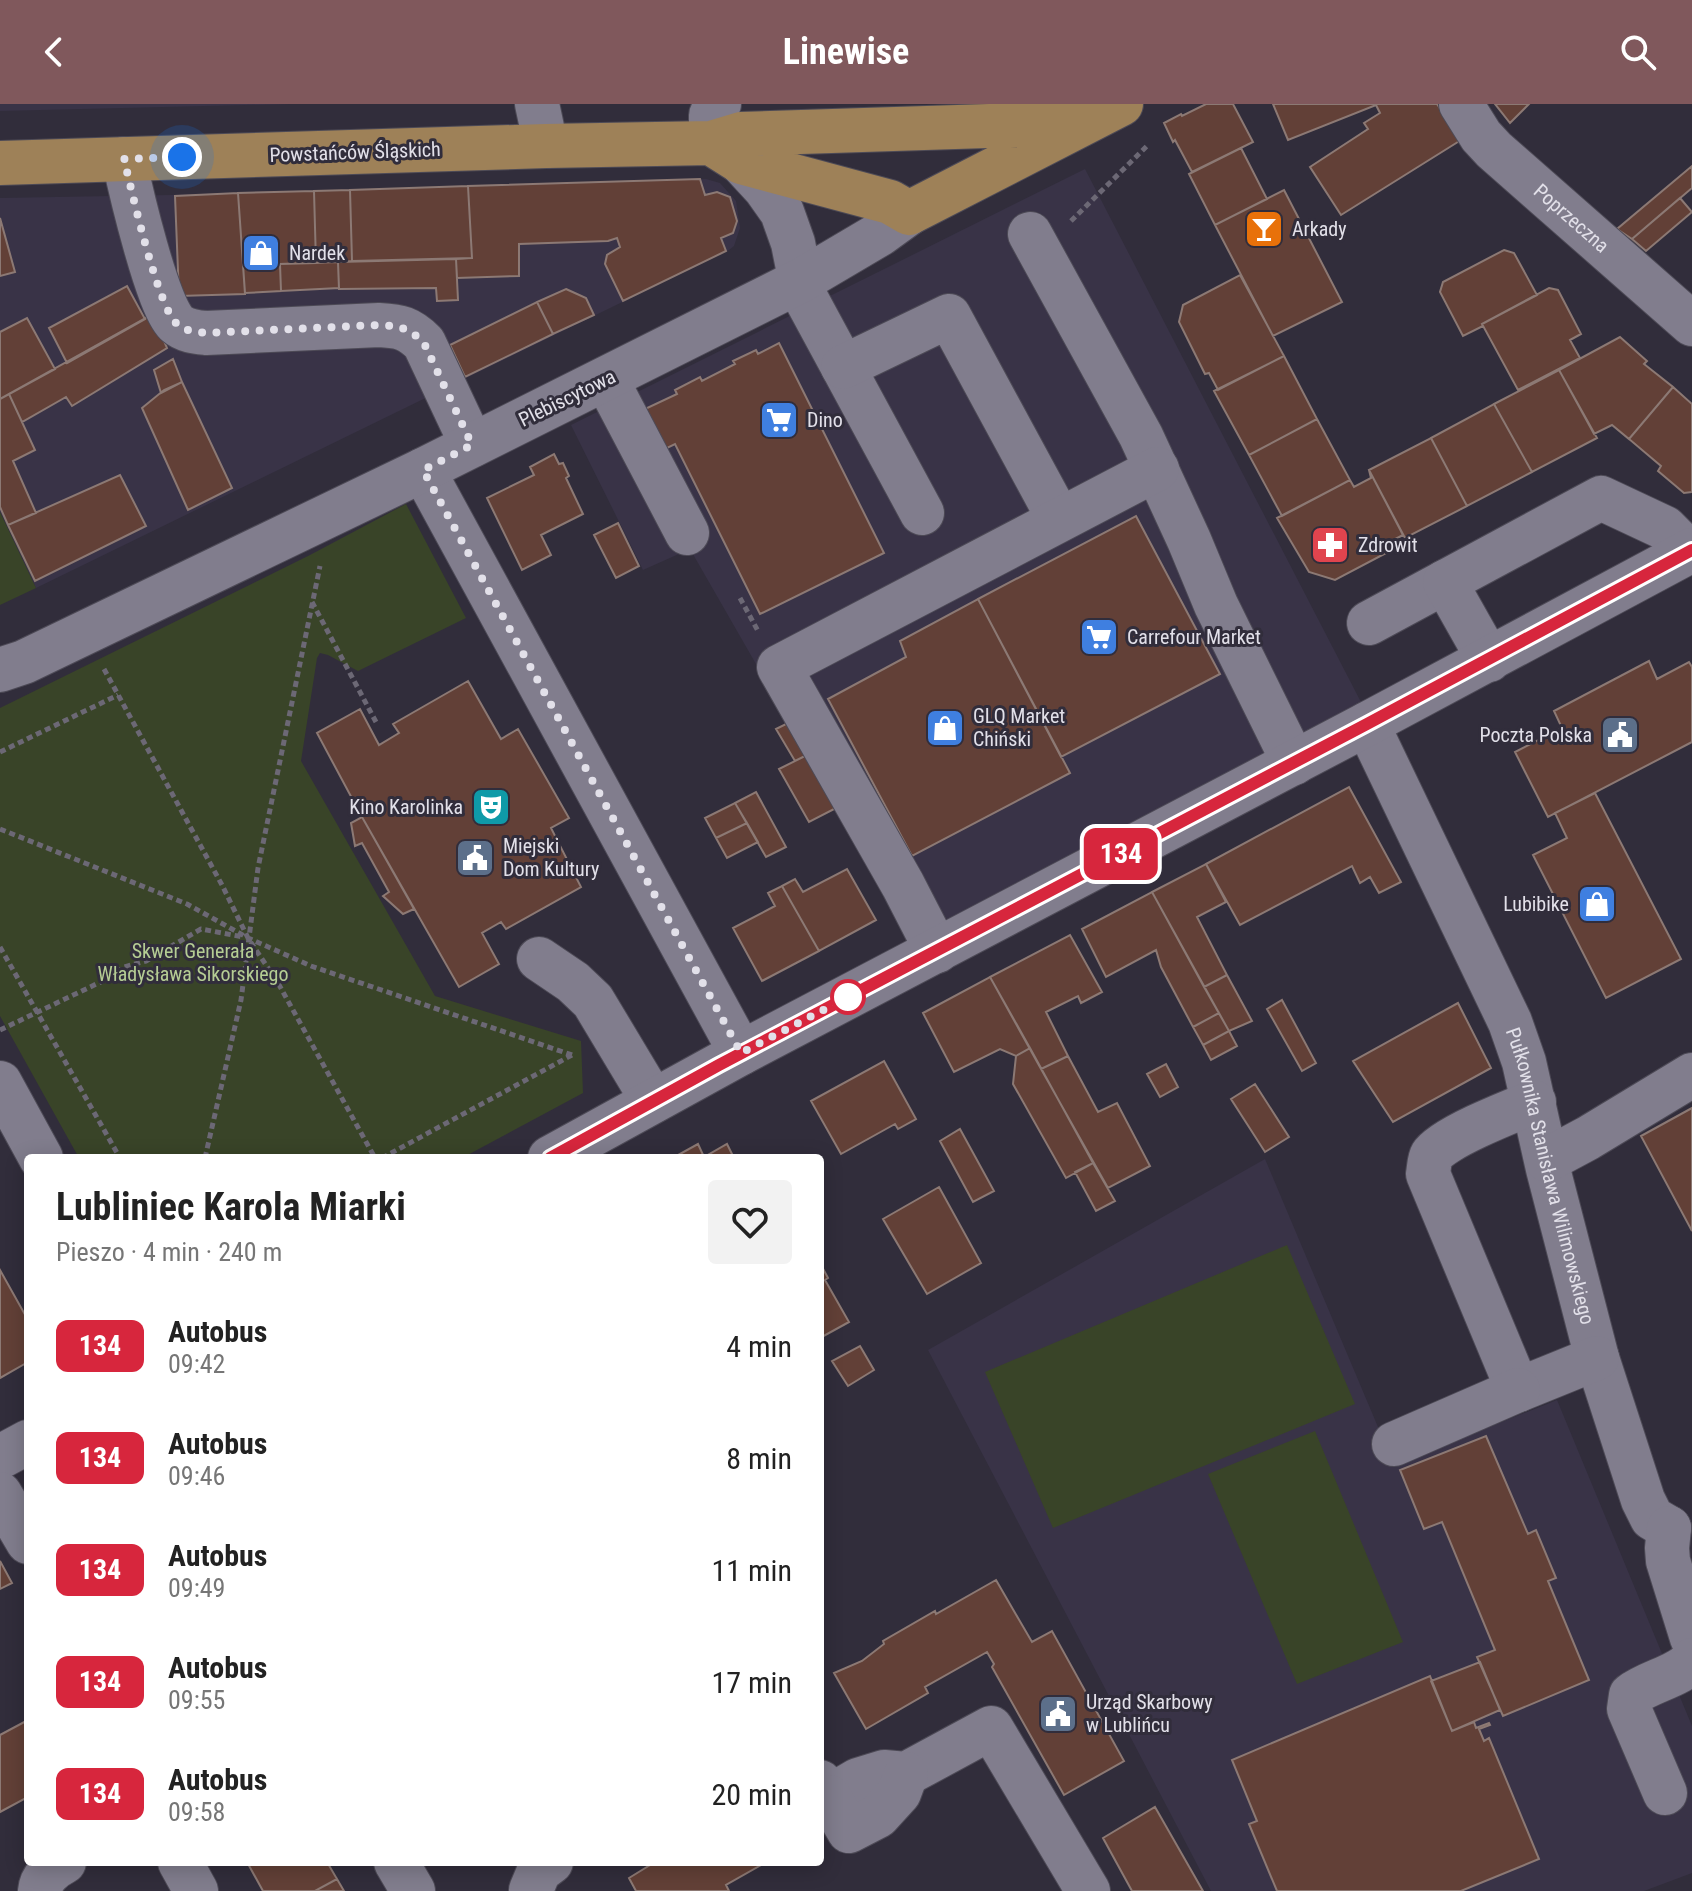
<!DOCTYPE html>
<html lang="pl">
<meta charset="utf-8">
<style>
body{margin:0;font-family:"Roboto Condensed",sans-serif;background:#f2f2f2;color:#222;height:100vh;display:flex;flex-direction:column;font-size:30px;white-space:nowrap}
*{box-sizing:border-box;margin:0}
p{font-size:26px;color:#767676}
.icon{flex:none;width:44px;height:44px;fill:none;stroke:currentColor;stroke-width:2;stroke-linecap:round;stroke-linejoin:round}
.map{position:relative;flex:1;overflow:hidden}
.side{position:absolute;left:24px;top:1050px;width:800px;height:712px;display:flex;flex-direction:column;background:#fff;border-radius:8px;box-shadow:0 4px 20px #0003}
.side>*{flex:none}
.badge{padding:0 16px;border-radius:12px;font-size:28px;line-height:52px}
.you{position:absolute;width:40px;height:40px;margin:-20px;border:6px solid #fff;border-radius:50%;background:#1a73e8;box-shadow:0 0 0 12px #1a73e833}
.map>.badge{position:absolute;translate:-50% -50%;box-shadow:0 0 0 4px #fff}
.round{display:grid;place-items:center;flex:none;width:84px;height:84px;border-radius:8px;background:#f2f2f2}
.headline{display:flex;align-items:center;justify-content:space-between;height:136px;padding:0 32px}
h1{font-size:38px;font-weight:700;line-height:60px}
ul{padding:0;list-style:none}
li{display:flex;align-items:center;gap:24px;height:112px;padding:0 32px}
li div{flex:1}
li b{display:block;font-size:30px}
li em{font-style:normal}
li .badge{min-width:88px;font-weight:700;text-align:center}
header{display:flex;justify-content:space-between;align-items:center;height:104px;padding:0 32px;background:#80585c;color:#fff;font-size:36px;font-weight:700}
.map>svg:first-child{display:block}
</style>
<header><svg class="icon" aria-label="back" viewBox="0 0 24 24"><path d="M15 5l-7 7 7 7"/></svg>Linewise<svg class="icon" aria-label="search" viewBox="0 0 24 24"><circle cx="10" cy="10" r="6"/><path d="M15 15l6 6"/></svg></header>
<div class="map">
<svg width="1692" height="1787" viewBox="0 0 1692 1787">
<rect width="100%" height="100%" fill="#312d3b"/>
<path fill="#393347" d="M 0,0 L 292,0 L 0,7 Z
M 1085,65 L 1363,602 L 915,837 L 690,445 L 643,466 L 571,321 Z
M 706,75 L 720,79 L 736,97 L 740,124 L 734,142 L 729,146 L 36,484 L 0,408 L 0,94 L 170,91 Z
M 1265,1055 L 1394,1361 L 1557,1296 L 1692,1622 L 1692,1769 L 1644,1787 L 1211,1787 L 928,1246 Z"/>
<path fill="#394428" d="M 406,400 L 466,514 L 358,567 L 328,551 L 320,549 L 317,554 L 301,657 L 435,892 L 581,937 L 583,989 L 462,1054 L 79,1054 L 0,912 L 0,604 L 310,451 Z
M 0,408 L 36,484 L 0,501 Z
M 1287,1141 L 1355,1300 L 1053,1424 L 985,1268 Z
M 1315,1327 L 1403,1538 L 1297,1580 L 1208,1370 Z"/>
<path fill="#624037" stroke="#8c7974" stroke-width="2" d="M 1206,0 L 1233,0 L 1253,38 L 1192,68 L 1175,36 L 1173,38 L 1164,19 L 1181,10 L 1182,12 Z
M 1273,0 L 1437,0 L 1461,36 L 1341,111 L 1310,63 L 1368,25 L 1364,19 L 1380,9 L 1376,1 L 1288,36 Z
M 1495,0 L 1529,0 L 1510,19 Z
M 1241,44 L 1267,95 L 1215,121 L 1189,70 Z
M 1692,62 L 1692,84 L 1632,135 L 1617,125 Z
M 700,75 L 705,91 L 717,88 L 730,93 L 737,117 L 733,129 L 721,134 L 726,147 L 623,197 L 605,160 L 607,151 L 620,143 L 617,134 L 608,137 L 519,140 L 519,172 L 457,174 L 456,155 L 472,154 L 468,82 Z
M 468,82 L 472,154 L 352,157 L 350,86 Z
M 350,86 L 352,157 L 316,159 L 314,87 Z
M 1284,86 L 1342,198 L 1273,232 L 1215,121 Z
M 314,87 L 316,159 L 280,160 L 281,187 L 245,189 L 238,89 Z
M 238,89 L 245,190 L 179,192 L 175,92 Z
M 1680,94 L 1692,108 L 1646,147 L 1632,135 Z
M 0,114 L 15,168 L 0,172 Z
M 1504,146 L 1514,149 L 1537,191 L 1482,220 L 1483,222 L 1463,232 L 1440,188 L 1443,178 Z
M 456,155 L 458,196 L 437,197 L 436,184 L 339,185 L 338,158 Z
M 338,158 L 339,184 L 281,187 L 280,160 Z
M 1240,171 L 1284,252 L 1218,286 L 1209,269 L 1205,270 L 1179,218 L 1183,201 Z
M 127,182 L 145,215 L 67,259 L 49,224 Z
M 1549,184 L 1558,186 L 1581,230 L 1570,236 L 1580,254 L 1518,286 L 1482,220 Z
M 566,185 L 586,194 L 594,211 L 553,230 L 537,198 Z
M 537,198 L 553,230 L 465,273 L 450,241 Z
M 153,210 L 167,244 L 72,302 L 66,293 L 22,318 L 9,290 Z
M 27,214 L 55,265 L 0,295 L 0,228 Z
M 1620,233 L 1647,257 L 1644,260 L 1673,283 L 1629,335 L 1612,321 L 1594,330 L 1559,266 Z
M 779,239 L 884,449 L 760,510 L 675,340 L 665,345 L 645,305 L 677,290 L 675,286 L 700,273 L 702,277 L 735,260 L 733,257 L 756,246 L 758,250 Z
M 1284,252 L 1317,315 L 1249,351 L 1214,287 Z
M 173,255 L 182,278 L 161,289 L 154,266 Z
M 1559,266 L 1597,334 L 1532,368 L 1494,300 Z
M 182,278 L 232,384 L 188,406 L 142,304 L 164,286 Z
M 1673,283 L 1692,300 L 1692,388 L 1684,389 L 1658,367 L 1661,362 L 1629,335 Z
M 9,290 L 35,346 L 13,357 L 36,409 L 8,421 L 0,403 L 0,295 Z
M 1494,300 L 1532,368 L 1467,402 L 1431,334 Z
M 1317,315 L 1350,376 L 1282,412 L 1249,351 Z
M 1431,334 L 1467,402 L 1405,434 L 1369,366 Z
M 554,350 L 559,360 L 563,359 L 569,372 L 566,374 L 583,410 L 541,431 L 551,451 L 522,466 L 487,394 L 534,371 L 530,363 Z
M 1369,366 L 1403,431 L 1384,441 L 1388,448 L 1335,476 L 1309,468 L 1277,414 L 1350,376 L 1354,383 L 1371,374 Z
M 120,371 L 146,422 L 35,477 L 8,421 Z
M 1136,412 L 1220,570 L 1061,653 L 978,495 Z
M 618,419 L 639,462 L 616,474 L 594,431 Z
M 978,495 L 1070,669 L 912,752 L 828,595 L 906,553 L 900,537 Z
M 1649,557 L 1657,575 L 1689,558 L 1692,563 L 1692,638 L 1548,713 L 1515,648 L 1562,624 L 1554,607 Z
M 468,577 L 501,635 L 518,625 L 569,714 L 551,724 L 581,783 L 506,825 L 501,818 L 482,829 L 499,860 L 459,883 L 362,713 L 317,629 L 360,605 L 379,641 L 399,629 L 393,620 Z
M 790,618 L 809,650 L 795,657 L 776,625 Z
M 809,650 L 838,703 L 809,718 L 779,665 Z
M 1349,683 L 1401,778 L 1379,789 L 1370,773 L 1360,779 L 1352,762 L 1240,821 L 1206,760 Z
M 756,688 L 786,743 L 766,753 L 735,699 Z
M 1595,689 L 1681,855 L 1606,894 L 1533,751 L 1567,734 L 1555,709 Z
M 735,699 L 747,719 L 716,734 L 705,714 Z
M 362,713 L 414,805 L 403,810 L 383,792 L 389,788 L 362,739 L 355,742 L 351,719 Z
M 747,719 L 758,738 L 727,754 L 716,734 Z
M 1206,760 L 1226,798 L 1197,813 L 1227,871 L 1204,883 L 1152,788 Z
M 847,765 L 876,816 L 819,847 L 782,782 L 795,775 L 803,788 Z
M 782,782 L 819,847 L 762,877 L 733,824 L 775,802 L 768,789 Z
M 1152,788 L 1219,909 L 1193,923 L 1161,863 L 1156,846 L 1106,873 L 1082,825 Z
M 1070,831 L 1102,888 L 1081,899 L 1078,892 L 1046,908 L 1068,952 L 1041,965 L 990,873 Z
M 1227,871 L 1252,917 L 1229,927 L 1204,883 Z
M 990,873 L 1030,944 L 1016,952 L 1000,945 L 954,968 L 923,909 Z
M 1282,896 L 1316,959 L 1302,967 L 1267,905 Z
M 1458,899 L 1491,964 L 1393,1018 L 1353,957 Z
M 1219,909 L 1229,927 L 1203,941 L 1193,923 Z
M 1229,927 L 1237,942 L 1211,956 L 1203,941 Z
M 1030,944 L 1093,1059 L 1066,1074 L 1013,980 L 1016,952 Z
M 1068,952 L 1098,1008 L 1117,999 L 1150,1062 L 1108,1084 L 1041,965 Z
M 884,957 L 916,1015 L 898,1025 L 895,1020 L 841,1050 L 811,997 Z
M 1166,960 L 1178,983 L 1160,993 L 1147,970 Z
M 1255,980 L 1289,1033 L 1265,1048 L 1231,995 Z
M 1692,1004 L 1692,1127 L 1641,1032 Z
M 960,1025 L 994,1087 L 973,1098 L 940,1037 Z
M 698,1040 L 704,1053 L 727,1040 L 734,1054 L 679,1054 L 678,1051 Z
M 1093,1059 L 1115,1097 L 1096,1107 L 1075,1068 Z
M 939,1083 L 981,1159 L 927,1190 L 883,1115 Z
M 820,1159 L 828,1174 L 825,1176 L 849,1218 L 820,1234 Z
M 0,1166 L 28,1216 L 28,1258 L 0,1274 Z
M 860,1242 L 874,1266 L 848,1282 L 832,1257 Z
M 1486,1332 L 1528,1430 L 1536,1426 L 1556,1474 L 1548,1477 L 1589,1576 L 1503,1612 L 1477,1553 L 1495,1546 L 1442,1418 L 1424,1425 L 1400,1366 Z
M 0,1457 L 12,1479 L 0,1485 Z
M 996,1476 L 1032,1538 L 1052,1527 L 1124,1657 L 1064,1691 L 992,1563 L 994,1560 L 987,1548 L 925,1583 L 928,1589 L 866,1625 L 834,1569 L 862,1557 L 884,1540 L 883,1537 L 935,1507 L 936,1510 Z
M 1480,1558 L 1500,1606 L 1452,1627 L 1431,1577 Z
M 1430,1572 L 1452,1627 L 1474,1618 L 1476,1624 L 1489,1619 L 1490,1621 L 1479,1625 L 1484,1637 L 1489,1634 L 1539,1755 L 1461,1787 L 1277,1787 L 1249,1720 L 1257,1717 L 1232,1656 Z
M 28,1616 L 28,1693 L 0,1708 L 0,1631 Z
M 1155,1703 L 1203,1787 L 1132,1787 L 1103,1734 Z
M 247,1758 L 327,1758 L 337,1775 L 315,1787 L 263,1787 Z
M 649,1758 L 760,1758 L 761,1761 L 726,1781 L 729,1787 L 636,1787 L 629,1774 L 650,1761 Z
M 337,1775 L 344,1787 L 315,1787 Z"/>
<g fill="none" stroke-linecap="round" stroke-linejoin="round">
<defs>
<g id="minor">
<path d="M 537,0 L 546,42"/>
<path id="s1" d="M 1461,0 L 1481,32 L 1494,46 L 1692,220"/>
<path d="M 711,39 L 711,11 L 719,0"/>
<path d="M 124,55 C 130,84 158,205 177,220 C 185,227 196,228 206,229 L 379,221 C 400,222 409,224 424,239 L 472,341"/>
<path d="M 741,58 L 765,84 L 782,108 L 793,139 L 803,189 L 922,409"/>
<path d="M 1030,130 L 1141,332 L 1189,436 L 1216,501 L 1294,659"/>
<path d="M 843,263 L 949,212 L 1059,415"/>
<path d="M 606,275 L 687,429"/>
<path d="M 423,366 L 741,949"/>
<path d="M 1369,519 L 1445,478"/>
<path d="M 1489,556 L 1445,478 L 1601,394 L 1665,424 L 1689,448"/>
<path d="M 0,566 L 24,558 L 423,366 L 802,176 L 880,130 L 909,109"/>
<path id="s2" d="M 1367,620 L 1510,918 L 1524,958 L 1548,1065 L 1597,1254 L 1643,1396 L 1652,1414 L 1669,1424"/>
<path d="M 937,847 L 903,781 L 779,563 L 1157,365"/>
<path d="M 539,855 L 573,878 L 593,897 L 653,997"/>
<path d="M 0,979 L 41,1054"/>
<path d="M 1534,998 C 1514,1006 1442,1034 1432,1051 C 1429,1056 1429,1065 1428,1070 L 1518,1286 L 1597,1254"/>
<path d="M 550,1054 L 741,949 L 1367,620 L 1692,446"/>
<path d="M 1547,1056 L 1588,1034 L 1692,971"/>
<path d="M 1394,1340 L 1518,1286"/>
<path d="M 0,1353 L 28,1338"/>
<path d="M 0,1390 L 28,1438"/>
<path d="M 1669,1424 L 1667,1444 L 1668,1457 L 1692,1534"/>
<path d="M 820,1678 L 829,1693 L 858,1676 L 884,1668 L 906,1670 L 991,1624 L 1088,1787"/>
<path d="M 1665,1689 L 1629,1605 L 1631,1591 C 1649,1577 1681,1572 1692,1556"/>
<path d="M 829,1693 L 849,1727 L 878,1712 L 899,1689 L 906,1670"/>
<path d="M 180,1758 L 196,1787"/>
<path d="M 396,1758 L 413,1787"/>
<path d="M 531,1786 L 539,1767 L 551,1758"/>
<path d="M 40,1787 C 41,1774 52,1764 64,1758"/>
</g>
<path id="major" d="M 711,39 L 741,58 L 890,98 L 909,109 L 1121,0
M 0,59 L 546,42 L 711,39 L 741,30 L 1082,19"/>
</defs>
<use href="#minor" stroke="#4d4a56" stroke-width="46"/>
<use href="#major" stroke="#4d4a56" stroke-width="46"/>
<path stroke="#6c6875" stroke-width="5" stroke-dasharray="6 4" stroke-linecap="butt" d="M 1071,117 L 1147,42
M 740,494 L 758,527
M 312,498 L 376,618
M 104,565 L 222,781 L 248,834 L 278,879 L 375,1054
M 0,648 L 118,591
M 0,725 L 187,800 L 248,834 L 311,862 L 575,952
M 0,843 L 120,1054
M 0,926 L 109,874 L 124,863 L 146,857 L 201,825 L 243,833
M 205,1054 L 241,896 L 258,764 L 320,462
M 382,1054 L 572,951"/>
<use href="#minor" stroke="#817d8d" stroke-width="44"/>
<use href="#major" stroke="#9e8158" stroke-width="44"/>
</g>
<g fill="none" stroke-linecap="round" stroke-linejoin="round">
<defs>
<path id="line" d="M 550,1054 L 719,961 L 1367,620 L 1692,446"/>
</defs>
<use href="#line" stroke="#fff" stroke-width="18"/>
<use href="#line" stroke="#d7263d" stroke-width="12"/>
<path stroke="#e2e0e9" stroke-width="8" stroke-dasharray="0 14.4" d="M 182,53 L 124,55 C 131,84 158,204 177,220 C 185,227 196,228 206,229 L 379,221 C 400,222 409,224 424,239 L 472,341 L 423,366 L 741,949 L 848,893"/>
</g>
<defs>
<symbol id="bar-square" viewBox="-11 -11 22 22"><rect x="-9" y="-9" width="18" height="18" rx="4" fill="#e8710a" stroke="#312d3b"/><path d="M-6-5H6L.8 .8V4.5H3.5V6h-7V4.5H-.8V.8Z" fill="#fff"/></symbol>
<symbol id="shop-square" viewBox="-11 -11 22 22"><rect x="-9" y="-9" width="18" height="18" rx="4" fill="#3f7fe0" stroke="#312d3b"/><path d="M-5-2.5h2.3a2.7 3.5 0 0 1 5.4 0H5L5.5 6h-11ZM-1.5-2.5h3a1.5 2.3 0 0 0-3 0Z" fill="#fff"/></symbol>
<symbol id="supermarket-square" viewBox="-11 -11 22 22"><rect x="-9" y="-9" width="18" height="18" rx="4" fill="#3f7fe0" stroke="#312d3b"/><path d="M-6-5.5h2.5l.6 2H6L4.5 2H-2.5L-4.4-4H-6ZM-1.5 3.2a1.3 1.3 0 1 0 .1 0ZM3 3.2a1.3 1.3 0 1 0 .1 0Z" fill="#fff"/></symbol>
<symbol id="pharmacy-square" viewBox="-11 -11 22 22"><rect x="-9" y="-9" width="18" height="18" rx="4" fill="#e0444e" stroke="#312d3b"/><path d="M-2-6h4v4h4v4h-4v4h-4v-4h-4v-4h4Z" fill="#fff"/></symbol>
<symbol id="civic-square" viewBox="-11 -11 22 22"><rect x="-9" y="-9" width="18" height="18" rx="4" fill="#5c6f8a" stroke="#312d3b"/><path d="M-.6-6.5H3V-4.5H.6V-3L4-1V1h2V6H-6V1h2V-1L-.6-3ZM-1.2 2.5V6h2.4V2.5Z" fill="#fff"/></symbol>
<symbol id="theatre-square" viewBox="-11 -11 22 22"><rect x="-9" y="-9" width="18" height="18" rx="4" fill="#0f9aa8" stroke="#312d3b"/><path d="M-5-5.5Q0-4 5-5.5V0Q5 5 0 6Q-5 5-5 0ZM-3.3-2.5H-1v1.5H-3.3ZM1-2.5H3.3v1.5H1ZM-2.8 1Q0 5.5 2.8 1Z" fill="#fff"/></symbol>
</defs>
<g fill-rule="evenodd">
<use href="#bar-square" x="1242" y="103" width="44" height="44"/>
<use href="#shop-square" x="239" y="127" width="44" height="44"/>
<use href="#supermarket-square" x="757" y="294" width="44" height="44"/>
<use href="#pharmacy-square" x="1308" y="419" width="44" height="44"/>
<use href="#supermarket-square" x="1077" y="511" width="44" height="44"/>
<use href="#shop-square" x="923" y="602" width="44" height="44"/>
<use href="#civic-square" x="1598" y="609" width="44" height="44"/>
<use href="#theatre-square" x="469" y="681" width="44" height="44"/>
<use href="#civic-square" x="453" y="732" width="44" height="44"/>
<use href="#shop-square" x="1575" y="778" width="44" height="44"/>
<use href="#civic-square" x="1036" y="1588" width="44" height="44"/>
</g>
<circle fill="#fff" stroke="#d7263d" stroke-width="4" cx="848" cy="893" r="16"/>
<g text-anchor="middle" stroke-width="6" stroke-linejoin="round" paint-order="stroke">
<g font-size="20" fill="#e2e0e9" stroke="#312d3b">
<text transform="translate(355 48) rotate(-2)" y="7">Powstańców Śląskich</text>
<text dy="7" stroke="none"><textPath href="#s1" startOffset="160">Poprzeczna</textPath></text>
<text transform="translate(567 294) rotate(-26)" y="7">Plebiscytowa</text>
<text dy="7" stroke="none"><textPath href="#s2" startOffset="490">Pułkownika Stanisława Wilimowskiego</textPath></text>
</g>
<g font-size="20" fill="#e2e0e9" stroke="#312d3b" text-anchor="start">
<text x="1292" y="132">Arkady</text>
<text x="289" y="156">Nardek</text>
<text x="807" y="323">Dino</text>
<text x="1358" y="448">Zdrowit</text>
<text x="1127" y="540">Carrefour Market</text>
<text x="973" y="619">GLQ Market<tspan x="973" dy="23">Chiński</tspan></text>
<text x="1592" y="638" text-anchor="end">Poczta Polska</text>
<text x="463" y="710" text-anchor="end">Kino Karolinka</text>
<text x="503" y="749">Miejski<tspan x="503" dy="23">Dom Kultury</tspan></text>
<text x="1569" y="807" text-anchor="end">Lubibike</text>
<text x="1086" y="1605">Urząd Skarbowy<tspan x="1086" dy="23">w Lublińcu</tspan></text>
</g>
<g font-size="20" fill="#b5cd94" stroke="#312d3b">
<text x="193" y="854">Skwer Generała<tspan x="193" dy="23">Władysława Sikorskiego</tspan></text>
</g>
</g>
</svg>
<div class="you" style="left:182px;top:53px"></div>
<b class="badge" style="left:1121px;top:750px;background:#d7263d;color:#fff">134</b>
<section class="side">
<div class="headline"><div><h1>Lubliniec Karola Miarki</h1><p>Pieszo · 4 min · 240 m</p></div><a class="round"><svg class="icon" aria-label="heart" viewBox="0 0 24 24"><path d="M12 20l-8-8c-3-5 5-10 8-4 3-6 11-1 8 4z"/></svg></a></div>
<ul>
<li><span class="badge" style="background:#d7263d;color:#fff">134</span><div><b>Autobus</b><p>09:42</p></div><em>4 min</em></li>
<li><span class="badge" style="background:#d7263d;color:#fff">134</span><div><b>Autobus</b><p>09:46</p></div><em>8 min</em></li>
<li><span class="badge" style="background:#d7263d;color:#fff">134</span><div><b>Autobus</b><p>09:49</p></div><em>11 min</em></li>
<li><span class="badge" style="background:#d7263d;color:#fff">134</span><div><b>Autobus</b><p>09:55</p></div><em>17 min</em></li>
<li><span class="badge" style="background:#d7263d;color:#fff">134</span><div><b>Autobus</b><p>09:58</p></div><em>20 min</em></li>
</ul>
</section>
</div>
